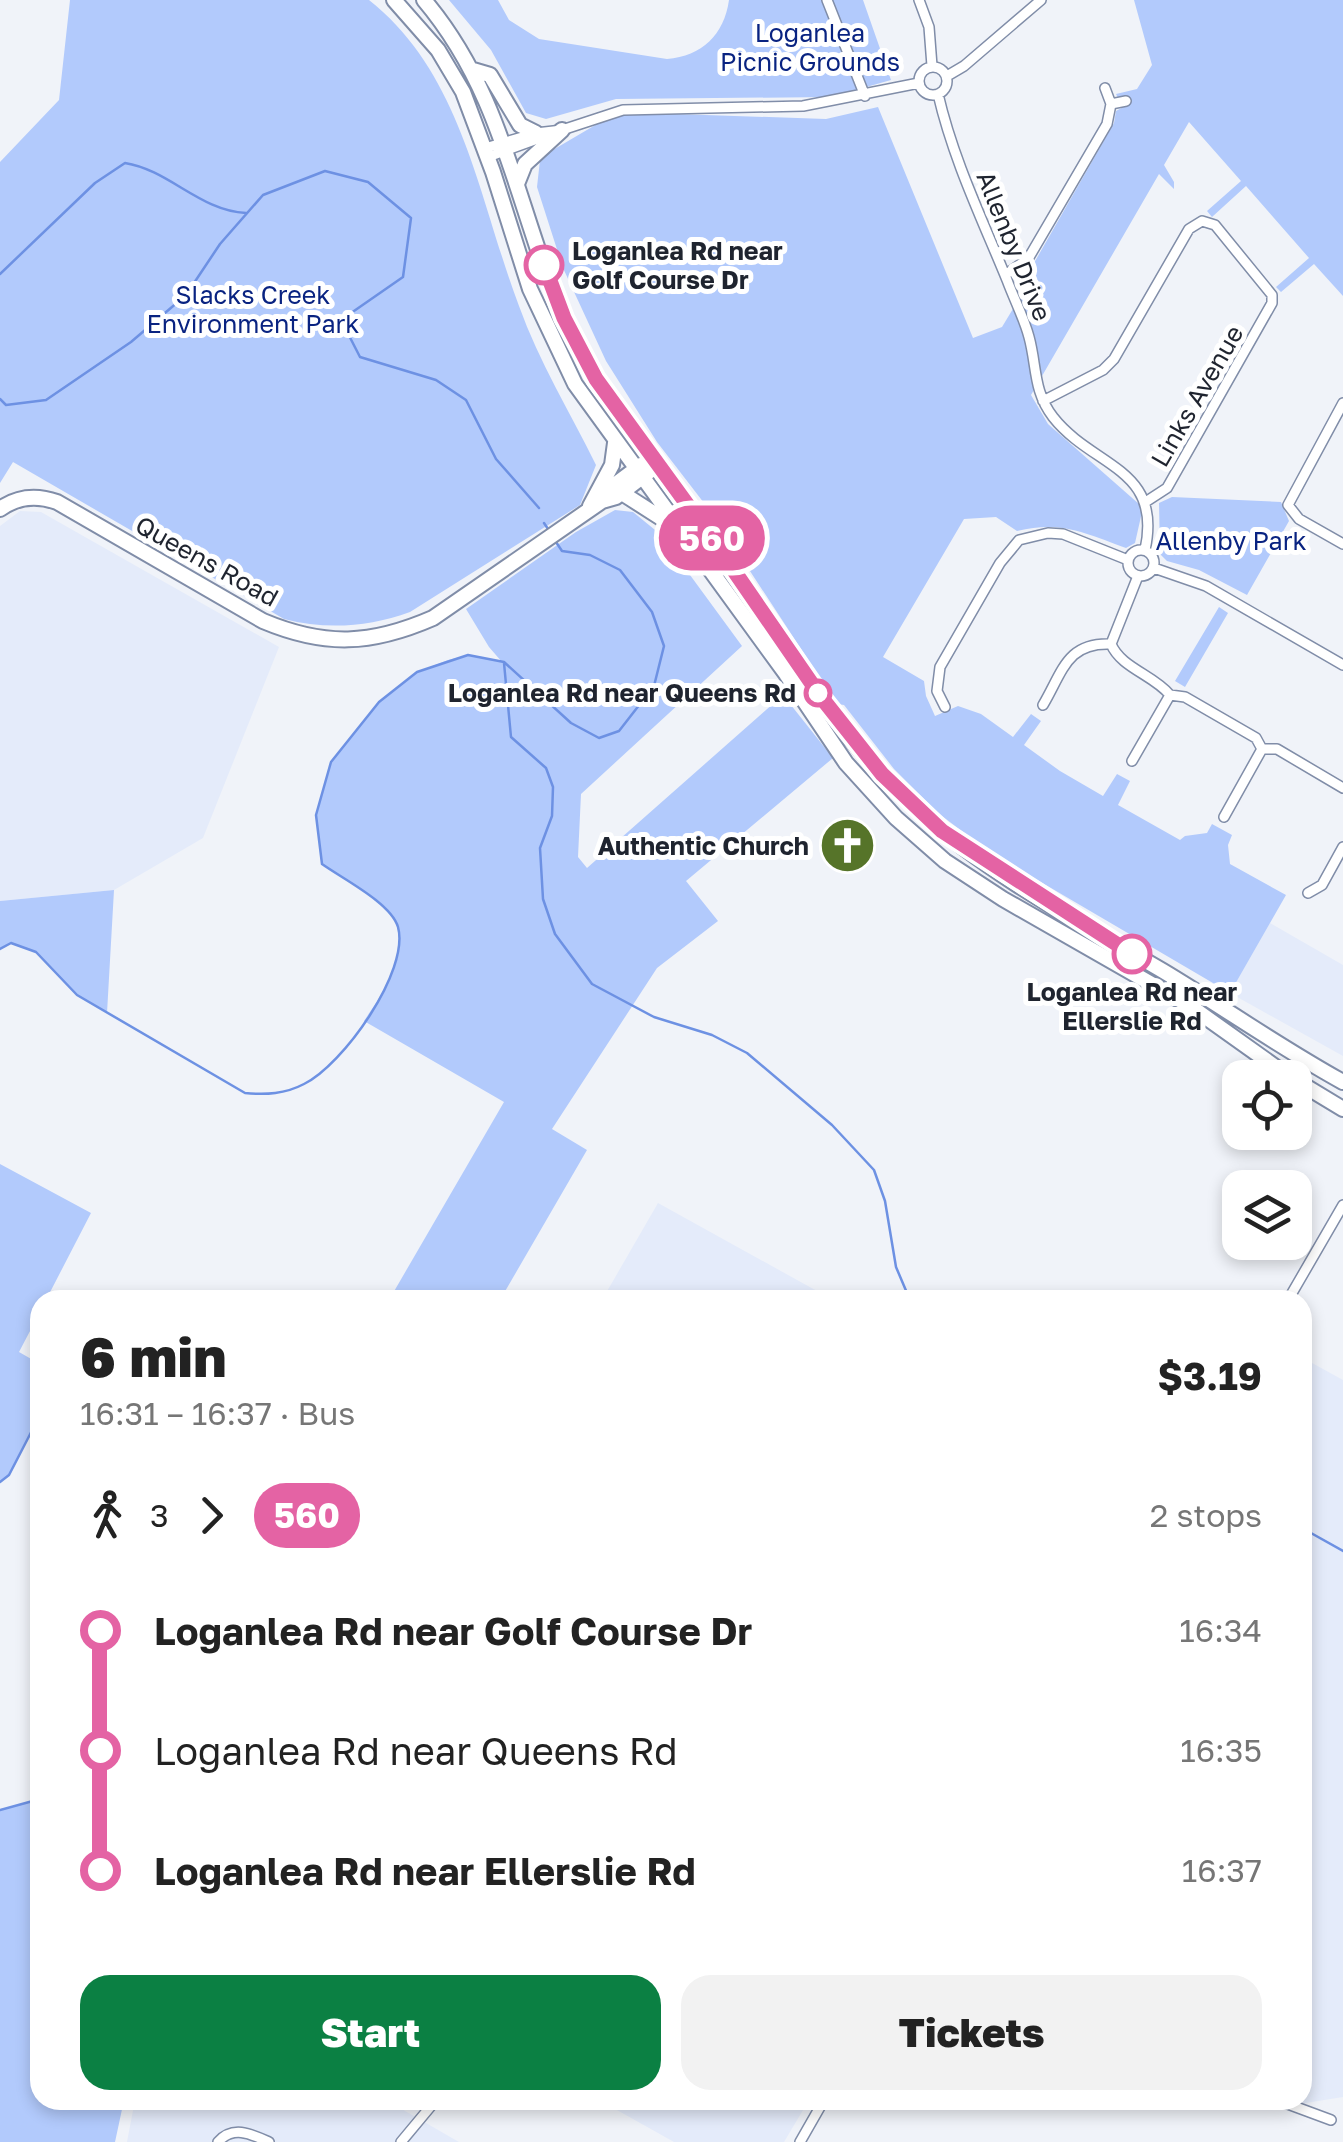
<!DOCTYPE html>
<meta charset="utf-8">
<style>
body{margin:0;font-family:"Golos Text",sans-serif;background:#f2f2f2;color:#222;height:100vh;display:flex;flex-direction:column;font-size:38px;white-space:nowrap}
*{box-sizing:border-box;margin:0}
p{font-size:32px;color:#767676}
.icon{flex:none;width:55px;height:55px;fill:none;stroke:currentColor;stroke-width:2;stroke-linecap:round;stroke-linejoin:round}
.map{position:relative;flex:1;overflow:hidden}
.details{position:absolute;left:30px;top:1290px;width:1282px;height:820px;display:flex;flex-direction:column;background:#fff;border-radius:30px;box-shadow:0 5px 15px #0003}
.details>*{flex:none}
.badge{padding:0 20px;border-radius:32px;font-size:35px;line-height:65px}
.fabs{position:absolute;left:1222px;top:1060px;display:grid;gap:20px}
.fabs a{display:grid;place-items:center;width:90px;height:90px;border-radius:20px;background:#fff;box-shadow:0 5px 15px #0003;font-size:50px}
.map>.badge{position:absolute;translate:-50% -50%;box-shadow:0 0 0 5px #fff}
.legs{display:flex;align-items:center;gap:15px;height:110px;padding:0 50px;font-size:32px}
.legs p{margin-inline-start:auto}
.summary{display:flex;align-items:center;justify-content:space-between;height:170px;padding:0 50px}
h1{font-size:55px;font-weight:800;line-height:75px}
.primary-button{display:flex;gap:20px;margin-top:auto;padding:20px 50px}
.primary-button a{flex:1;height:115px;border-radius:30px;background:#0b8043;color:#fff;font-size:40px;font-weight:800;line-height:115px;text-align:center}
.primary-button a+a{background:#f2f2f2;color:#222}
ul{padding:0 50px;list-style:none}
li{display:flex;align-items:center;gap:35px;height:120px;font-size:38px}
li i{display:grid;place-items:center;width:15px;height:100%;margin:0 12px;background:currentColor}
li i::after{content:'';width:25px;height:25px;margin:-12px;border:8px solid;border-radius:50%;background:#fff}
li p{margin-inline-start:auto}
li:first-child i{background:linear-gradient(#0000 50%,currentColor 0)}
li:last-child i{background:linear-gradient(currentColor 50%,#0000 0)}
.map>svg:first-child{display:block}
</style>
<div class="map">
<svg width="1343" height="2142" viewBox="0 0 1343 2142">
<rect width="100%" height="100%" fill="#f0f3f9"/>
<path fill="#e4ebfa" d="M 20,511 L 41,512 L 279,647 L 203,838 L 114,890 L 0,901 L 0,526 Z
M 1270,923 L 1343,965 L 1343,1056 L 1230,993 Z
M 658,1203 L 826,1296 L 824,1300 L 602,1300 Z
M 1303,1358 L 1343,1380 L 1343,2097 L 1287,2106 L 1277,2100 L 1302,2100 Z
M 135,2100 L 386,2100 L 459,2142 L 127,2142 Z
M 599,2100 L 809,2100 L 784,2142 L 674,2142 Z"/>
<path fill="#b2cafc" d="M 70,0 L 369,0 C 463,74 479,201 519,306 C 539,362 570,412 596,465 L 580,505 L 410,612 C 368,627 327,630 284,619 L 13,462 L 0,483 L 0,162 L 59,100 Z
M 449,0 L 498,0 L 509,20 L 539,39 L 667,59 C 702,56 724,35 729,0 L 863,0 L 891,80 L 831,97 L 616,99 L 546,119 L 526,113 L 491,50 Z
M 1134,0 L 1343,0 L 1343,296 L 1314,264 L 1281,292 L 1276,287 L 1309,258 L 1246,186 L 1212,217 L 1207,211 L 1241,181 L 1189,122 L 1164,165 L 1174,182 L 1174,189 L 1159,174 L 1031,395 L 1048,424 L 1139,504 L 1142,512 L 1135,543 L 1126,548 C 1085,533 1061,520 1017,531 L 996,517 L 964,519 L 883,657 L 924,681 L 926,696 L 935,716 L 958,706 L 981,714 L 1013,737 L 1031,714 L 1041,721 L 1024,745 L 1060,771 L 1103,796 L 1117,774 L 1130,781 L 1118,805 L 1180,840 L 1185,836 L 1207,833 L 1212,824 L 1232,835 L 1228,845 L 1230,864 L 1286,895 L 1230,993 L 988,851 L 938,813 L 894,769 L 844,705 L 837,704 L 714,516 L 657,442 L 606,361 L 563,268 L 537,187 L 540,160 L 546,154 L 609,117 L 646,113 L 826,119 L 878,107 L 973,338 L 1002,327 L 1022,294 L 1018,283 L 1021,276 L 1030,270 L 1114,123 L 1116,111 L 1127,105 L 1126,98 L 1118,98 L 1116,94 L 1137,89 L 1152,65 Z
M 1172,497 L 1281,502 L 1289,521 L 1247,595 L 1199,570 L 1167,561 L 1160,554 L 1159,503 Z
M 615,510 L 633,512 L 660,534 L 742,646 L 581,794 L 578,857 L 587,868 L 783,695 L 833,758 L 686,881 L 718,921 L 657,968 L 552,1129 L 587,1150 L 500,1300 L 389,1300 L 504,1102 L 364,1021 C 386,989 422,936 381,903 C 364,889 341,878 322,864 L 316,815 L 331,762 L 379,702 L 417,672 L 448,660 L 468,655 L 502,662 L 489,647 L 466,609 L 576,532 Z
M 1219,607 L 1228,613 L 1185,687 L 1175,681 Z
M 114,890 L 107,1013 L 77,995 L 36,952 L 12,943 L 0,949 L 0,901 Z
M 0,1164 L 91,1213 L 46,1300 L 40,1300 L 40,1312 L 19,1352 L 40,1364 L 40,1415 L 9,1475 L 0,1482 Z
M 40,1799 L 40,2100 L 124,2100 L 115,2142 L 0,2142 L 0,1810 Z"/>
<g fill="none" stroke-linecap="round" stroke-linejoin="round">
<path stroke="#6d91e3" stroke-width="2.5" d="M 0,274 L 95,183 L 125,163 C 169,170 200,211 246,213
M 0,399 L 6,405 L 46,400 L 131,342 L 186,295 L 220,244 L 263,195 L 325,171 L 368,182 L 411,218 L 403,277 L 341,320 L 360,357 L 436,380 L 466,400 L 496,459 L 539,508
M 544,523 L 550,532
M 504,663 L 511,737 L 546,768 L 553,787 L 552,816 L 540,848 L 543,899 L 555,934 L 592,984 L 654,1017 L 712,1035 L 747,1053 L 832,1125 L 874,1170 L 885,1201 L 896,1267 L 910,1300
M 0,949 L 11,943 L 36,952 L 77,995 L 245,1093 C 266,1095 285,1094 304,1084 C 343,1065 410,971 398,927 C 391,903 343,879 322,864 L 316,815 L 331,762 L 379,702 L 417,672 L 468,655 L 504,662 L 571,723 L 599,738 L 619,731 L 654,686 L 664,646 L 652,612 L 620,570 L 590,555 L 562,551 L 554,539
M 0,1482 L 9,1475 L 40,1415
M 1302,1528 L 1343,1551
M 0,1810 L 40,1799"/>
<defs>
<path id="street" d="M 827,0 L 865,96
M 919,0 L 929,27 L 932,66
M919 81a14 14 0 1 1 28 0a14 14 0 1 1-28 0Z
M 947,76 L 964,66 L 1041,0
M 1105,88 L 1111,104 L 1126,101
M 938,94 C 953,159 982,219 1007,280 C 1014,299 1024,318 1029,337 C 1037,366 1033,391 1053,417 C 1093,468 1163,467 1145,550
M 485,148 L 536,133 L 562,130 L 623,110 L 803,106 L 919,83
M 488,157 L 551,134
M 1005,275 L 1028,259 L 1107,124 L 1111,104
M 1043,401 L 1103,370 L 1114,359 L 1189,229 L 1202,221 L 1215,225 L 1272,295 L 1272,303 L 1167,488 L 1147,501
M 1343,403 L 1288,505 L 1299,519 L 1343,544
M1128 563a13 13 0 1 1 26 0a13 13 0 1 1-26 0Z
M 1154,568 L 1206,586 L 1343,665
M 1138,576 L 1111,644 C 1121,668 1154,675 1170,695 L 1185,697 L 1256,738 L 1262,749 L 1277,749 L 1343,788
M 1043,705 C 1063,671 1067,642 1111,644
M 945,707 L 937,691 L 940,667 L 1000,563 L 1019,540 L 1048,533 L 1063,534 L 1128,560
M 1132,761 L 1170,695
M 1224,817 L 1262,749
M 1308,893 L 1322,885 L 1343,847
M 1288,1300 L 1343,1205
M 1277,2100 L 1331,2120
M 218,2142 C 233,2125 251,2134 269,2142
M 401,2142 L 436,2100
M 800,2142 L 824,2100"/>
<path id="secondary" d="M 394,0 L 438,50 L 463,92 L 493,172 L 530,289 L 575,384 L 786,674 L 846,763 L 896,818 L 945,861 L 1003,899 L 1190,1006 L 1291,1078
M 424,0 C 514,106 519,238 582,356 C 618,422 670,479 713,540 C 778,631 834,735 918,810 C 988,874 1081,923 1163,971 C 1223,1007 1281,1048 1343,1082
M 473,70 L 490,75 L 520,125 L 536,133
M 517,184 L 525,164 L 562,130
M 622,493 L 672,525
M 603,500 L 609,489 L 641,465
M 590,506 L 612,465 L 615,443
M 0,509 C 18,496 37,495 57,502 L 263,621 C 325,647 371,645 433,618 L 602,501 L 616,497 L 658,465
M 1295,1080 L 1343,1109"/>
</defs>
<use href="#street" stroke="#808da8" stroke-width="12"/>
<use href="#secondary" stroke="#808da8" stroke-width="18"/>
<use href="#street" stroke="#fff" stroke-width="9"/>
<use href="#secondary" stroke="#fff" stroke-width="14"/>
</g>
<g fill="none" stroke-linecap="round" stroke-linejoin="round">
<defs>
<path id="line-1" d="M 544,265 L 564,318 L 596,379 L 708,533 L 821,697 L 882,774 L 942,831 L 1132,954"/>
</defs>
<use href="#line-1" stroke="#fff" stroke-width="22"/>
<use href="#line-1" stroke="#e463a4" stroke-width="15"/>
</g>
<defs>
<symbol id="church-disc" viewBox="-11 -11 22 22"><circle r="9.5" fill="#567429" stroke="#fff"/><path d="M-1.2-6h2.4v3.5h3.3v2.4h-3.3V6h-2.4V-.1h-3.3v-2.4h3.3Z" fill="#fff"/></symbol>
</defs>
<g fill-rule="evenodd">
<use href="#church-disc" x="816" y="814" width="63" height="63"/>
</g>
<g fill="#fff" stroke="#e463a4" stroke-width="5">
<circle cx="544" cy="265" r="18"/>
<circle cx="818" cy="693" r="12"/>
<circle cx="1132" cy="954" r="18"/>
</g>
<g text-anchor="middle" stroke-width="10" stroke-linejoin="round" paint-order="stroke">
<g font-size="25" fill="#092381" stroke="#fff">
<text x="810" y="42">Loganlea<tspan x="810" dy="29">Picnic Grounds</tspan></text>
<text x="253" y="304">Slacks Creek<tspan x="253" dy="29">Environment Park</tspan></text>
<text x="1231" y="550">Allenby Park</text>
</g>
<g font-size="25" fill="#1f242f" stroke="#fff">
<text transform="translate(1014 246) rotate(68)" y="9">Allenby Drive</text>
<text transform="translate(1197 396) rotate(-60)" y="9">Links Avenue</text>
<text transform="translate(207 561) rotate(29)" y="9">Queens Road</text>
</g>
<g font-size="25" font-weight="bold" fill="#1f242f" stroke="#fff" text-anchor="start">
<text x="572" y="260">Loganlea Rd near<tspan x="572" dy="29">Golf Course Dr</tspan></text>
<text x="796" y="702" text-anchor="end">Loganlea Rd near Queens Rd</text>
<text x="1132" y="1001" text-anchor="middle">Loganlea Rd near<tspan x="1132" dy="29">Ellerslie Rd</tspan></text>
</g>
<g font-size="25" font-weight="bold" fill="#1f242f" stroke="#fff" text-anchor="end">
<text x="809" y="855">Authentic Church</text>
</g>
</g>
</svg>
<div class="fabs">
<a><svg class="icon" aria-label="locate" viewBox="0 0 24 24"><circle cx="12" cy="12" r="6"/><path d="M12 2v4M12 18v4M2 12h4M18 12h4"/></svg></a>
<a><svg class="icon" aria-label="layers" viewBox="0 0 24 24"><path d="M12 4l9 5-9 5-9-5zM3 14l9 5 9-5"/></svg></a>
</div>
<b class="badge" style="left:712px;top:538px;background:#e463a4;color:#fff">560</b>
<section class="details">
<div class="summary"><div><h1>6 min</h1><p>16:31 – 16:37 · Bus</p></div><b>$3.19</b></div>
<div class="legs"><svg class="icon" aria-label="walk" viewBox="0 0 24 24"><circle cx="13" cy="4" r="2"/><path d="M13 8l-2 6 4 7M11 14l-3 7M7 12l3-4h3l4 4"/></svg>3<svg class="icon" aria-label="forward" viewBox="0 0 24 24"><path d="M9 5l7 7-7 7"/></svg><b class="badge" style="background:#e463a4;color:#fff">560</b><p>2 stops</p></div>
<ul>
<li><i style="color:#e463a4"></i><b>Loganlea Rd near Golf Course Dr</b><p>16:34</p></li>
<li><i style="color:#e463a4"></i><span>Loganlea Rd near Queens Rd</span><p>16:35</p></li>
<li><i style="color:#e463a4"></i><b>Loganlea Rd near Ellerslie Rd</b><p>16:37</p></li>
</ul>
<div class="primary-button"><a>Start</a><a>Tickets</a></div>
</section>
</div>
